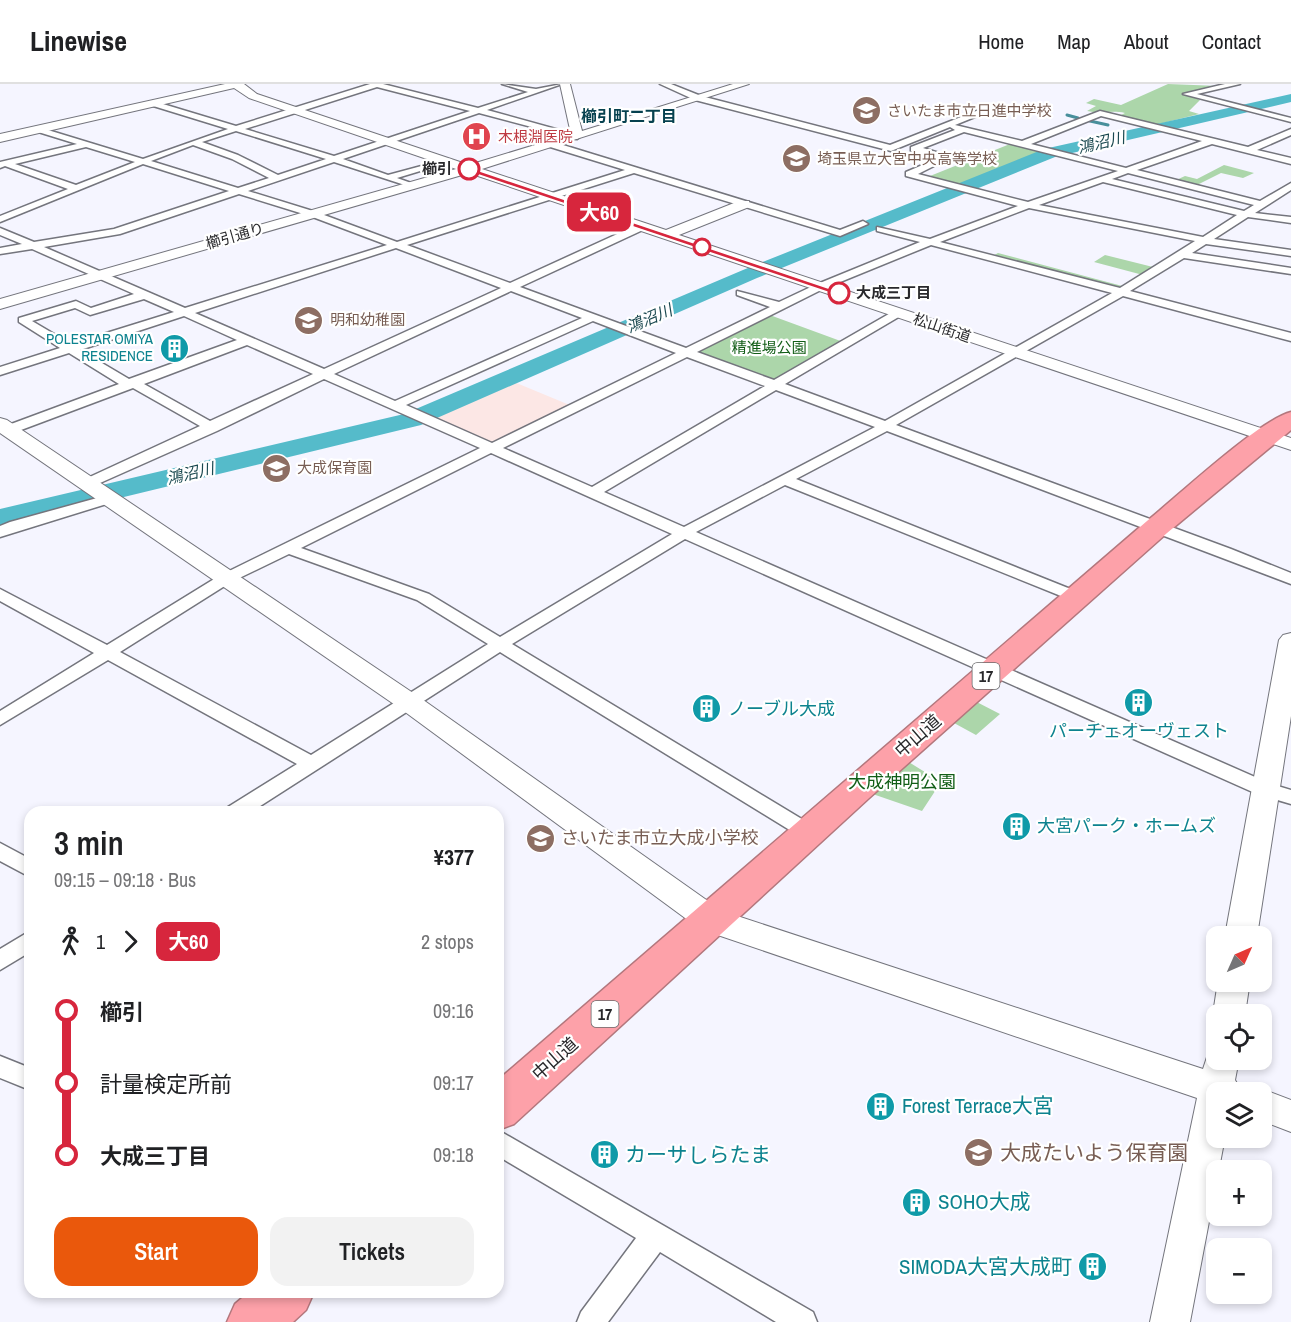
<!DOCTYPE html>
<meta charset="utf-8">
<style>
body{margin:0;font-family:"Archivo Narrow","Noto Sans JP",sans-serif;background:#f2f2f2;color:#202124;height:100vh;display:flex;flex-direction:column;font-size:22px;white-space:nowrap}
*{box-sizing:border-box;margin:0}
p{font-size:20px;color:#757577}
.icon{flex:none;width:33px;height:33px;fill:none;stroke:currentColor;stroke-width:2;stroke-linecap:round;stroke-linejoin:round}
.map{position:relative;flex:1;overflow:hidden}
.sheet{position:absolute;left:24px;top:722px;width:480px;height:492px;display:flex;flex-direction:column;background:#fff;border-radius:18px;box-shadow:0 3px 9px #0003}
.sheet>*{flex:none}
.badge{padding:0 12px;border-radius:9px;font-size:21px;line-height:39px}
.needle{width:39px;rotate:45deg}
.buttons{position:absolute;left:1206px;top:842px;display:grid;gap:12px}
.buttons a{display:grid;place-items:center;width:66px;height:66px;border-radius:12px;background:#fff;box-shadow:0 3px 9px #0003;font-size:30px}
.map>.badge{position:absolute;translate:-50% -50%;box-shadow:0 0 0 3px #fff}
.legs{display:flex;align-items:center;gap:9px;height:66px;padding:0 30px;font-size:20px}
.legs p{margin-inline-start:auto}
.headline{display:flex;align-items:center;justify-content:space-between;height:102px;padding:0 30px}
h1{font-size:33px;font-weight:600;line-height:45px}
.action{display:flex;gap:12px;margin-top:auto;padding:12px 30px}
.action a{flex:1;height:69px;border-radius:18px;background:#ea580c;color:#fff;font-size:24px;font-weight:600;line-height:69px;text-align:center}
.action a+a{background:#f2f2f2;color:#202124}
ul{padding:0 30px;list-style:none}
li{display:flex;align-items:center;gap:21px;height:72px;font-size:22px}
li i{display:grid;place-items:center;width:9px;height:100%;margin:0 8px;background:currentColor}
li i::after{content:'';width:15px;height:15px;margin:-8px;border:4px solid;border-radius:50%;background:#fff}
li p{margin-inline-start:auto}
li:first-child i{background:linear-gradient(#0000 50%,currentColor 0)}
li:last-child i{background:linear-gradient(currentColor 50%,#0000 0)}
header{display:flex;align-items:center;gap:36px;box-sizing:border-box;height:84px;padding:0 30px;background:#fff;border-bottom:2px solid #e0e0e0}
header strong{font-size:28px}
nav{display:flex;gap:33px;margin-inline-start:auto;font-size:21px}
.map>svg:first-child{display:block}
</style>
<header>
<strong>Linewise</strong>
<nav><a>Home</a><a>Map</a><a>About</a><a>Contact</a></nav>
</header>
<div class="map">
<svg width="1291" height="1238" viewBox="0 0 1291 1238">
<rect width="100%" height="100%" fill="#f5f5ff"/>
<path fill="#fce7e5" d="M 514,298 L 572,322 L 493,360 L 432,334 Z"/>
<path fill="#acd6aa" d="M 1168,0 L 1219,2 L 1184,9 L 1200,16 L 1189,27 L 1199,30 L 1155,41 L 1119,32 L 1125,29 C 1112,26 1101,30 1087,27 L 1096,22 L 1086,19 L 1094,15 L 1121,21 Z
M 1010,60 L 1045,68 L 962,101 L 930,92 Z
M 1224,81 L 1254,89 L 1243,94 L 1221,89 L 1195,102 L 1174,97 L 1185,92 L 1197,95 Z
M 998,169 L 1126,203 L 1119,207 L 989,174 Z
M 1105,171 L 1153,183 L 1143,191 L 1094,178 Z
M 767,230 L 846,259 L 773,301 L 688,269 Z
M 967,613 L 1000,630 L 976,651 L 943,633 Z
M 899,672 L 941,698 L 922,727 L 861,706 Z"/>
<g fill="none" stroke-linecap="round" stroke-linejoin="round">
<path stroke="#488f9b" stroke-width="3" d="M 1067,31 L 1078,34
M 1090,37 L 1108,41"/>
<path fill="#55bbca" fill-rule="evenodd" d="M 1291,10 L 1291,18 L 1055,73 L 757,194 L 421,341 L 0,443 L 0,425 L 404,330 L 743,186 L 1044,65 Z"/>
<defs>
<path id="street" d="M 370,0 L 383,0 L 478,24 L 528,8 L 502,0 L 536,5 L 562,0 L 487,26 L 581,52 L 577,55 L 479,29 L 343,75 L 388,91 L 440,77 L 440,81 L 397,94 L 414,100 L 414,104 L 334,78 L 248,107 L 316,128 L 397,158 L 625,86 L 547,62 L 550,57 L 840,146 L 863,137 L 868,140 L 840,152 L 634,89 L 407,161 L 510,199 L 637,141 L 645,141 L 645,145 L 520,203 L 686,264 L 770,223 L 737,211 L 737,207 L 779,218 L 815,201 L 920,158 L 877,147 L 877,143 L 930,155 L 1018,122 L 906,92 L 906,88 L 939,74 L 911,67 L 911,63 L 955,46 L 950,43 L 891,67 L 695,16 L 660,0 L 671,0 L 701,12 L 890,61 L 994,20 L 997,24 L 955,41 L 1022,57 L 1100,27 L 1248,63 L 1291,45 L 1291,51 L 1257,66 L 1291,74 L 1291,80 L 1212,60 L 1137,86 L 1260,117 L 1291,99 L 1291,106 L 1255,129 L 1291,133 L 1291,139 L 1248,133 L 1214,155 L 1291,166 L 1291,172 L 1206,160 L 1192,169 L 1291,184 L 1291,190 L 1184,174 L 1130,207 L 1291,249 L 1291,257 L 1123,212 L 896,341 L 1231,465 L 1291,489 L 1291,500 L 887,347 L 796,395 L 1083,510 L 1085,513 L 1083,516 L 1071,516 L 785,401 L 696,448 L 1271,700 L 1291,706 L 1291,720 L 1257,710 L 685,455 L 512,560 L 815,743 L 818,748 L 815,753 L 808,755 L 801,753 L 500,568 L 251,728 L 225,728 L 228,723 L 297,680 L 108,576 L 0,641 L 0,627 L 94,569 L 0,517 L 0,505 L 107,561 L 219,492 L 480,364 L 324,295 L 217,347 L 91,403 L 81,403 L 81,397 L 200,342 L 133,304 L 13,349 L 3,349 L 3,343 L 119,300 L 69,269 L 0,291 L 0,283 L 60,264 L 19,238 L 19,234 L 76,217 L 91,224 L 134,210 L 32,165 L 0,170 L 0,164 L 22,160 L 0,151 L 0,144 L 34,158 L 114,145 L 229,107 L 143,80 L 0,138 L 0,132 L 68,105 L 5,82 L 0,84 L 0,78 L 77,60 L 35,47 L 38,43 L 143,75 L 228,45 L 150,21 L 153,17 L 236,42 ZM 377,3 L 470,27 L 334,72 L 245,45 ZM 1101,32 L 1202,57 L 1126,84 L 1031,60 ZM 236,47 L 326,75 L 278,91 L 238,71 L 202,58 ZM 964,48 L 1118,87 L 1028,118 L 918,90 L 952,73 L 923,64 ZM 193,61 L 232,75 L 269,94 L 238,104 L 151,77 ZM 86,63 L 135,78 L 76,101 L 15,80 ZM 1128,89 L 1254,121 L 1244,127 L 1112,95 ZM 1103,98 L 1237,131 L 1203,153 L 1039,121 ZM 239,110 L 310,132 L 387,161 L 185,224 L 44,163 L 120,150 ZM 1029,124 L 1195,157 L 1120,204 L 940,158 ZM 931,161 L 1112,209 L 885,337 L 785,300 L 902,231 L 902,227 L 894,227 L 774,296 L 697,268 L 823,205 ZM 396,164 L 501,204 L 324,285 L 195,229 ZM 511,207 L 582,234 L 395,317 L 334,290 ZM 144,215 L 174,228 L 71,260 L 32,237 L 75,224 L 90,231 ZM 184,232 L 237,256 L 129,295 L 80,266 ZM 593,237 L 676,269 L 492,359 L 406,321 ZM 247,261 L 313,290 L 210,337 L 144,300 ZM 687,273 L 765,302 L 592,403 L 503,364 ZM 776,306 L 875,343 L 684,443 L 604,408 ZM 491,369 L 672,450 L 500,553 L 429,510 L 301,464 ZM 289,470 L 417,516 L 488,560 L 311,671 L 120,568 L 231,498 Z
M 1225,0 L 1240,0 L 1197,10 L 1291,34 L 1291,38 L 1183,10 Z
M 108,411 L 115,415 L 113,418 L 0,453 L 0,442 L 10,438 Z
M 0,759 L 30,775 L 30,793 L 0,777 Z
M 30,847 L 30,868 L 0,886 L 0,865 Z
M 0,972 L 30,984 L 30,1006 L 0,994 Z
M 498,1046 L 813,1228 L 817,1238 L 776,1238 L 660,1168 L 608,1238 L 577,1238 L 581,1228 L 636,1154 L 498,1072 Z"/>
<path id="secondary" d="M 225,0 L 244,0 L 257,10 L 469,81 L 571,50 L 560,0 L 570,0 L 582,47 L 733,0 L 749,0 L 482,85 L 666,146 L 739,117 L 749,117 L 749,123 L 679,151 L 1291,354 L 1291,366 L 469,89 L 0,225 L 0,215 L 456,85 L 249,14 L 234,4 L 0,58 L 0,50 Z
M 0,334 L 7,336 L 419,613 L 722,827 L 1203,985 L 1210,964 L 1216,962 L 1216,975 L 1239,975 L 1235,996 L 1242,1008 L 1216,1008 L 1216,1053 L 1225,1053 L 1190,1238 L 1150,1238 L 1197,1014 L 700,845 L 401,625 L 0,349 Z
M 1291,549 L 1291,632 L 1257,852 L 1225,852 L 1279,556 L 1283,551 Z
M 1218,897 L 1250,897 L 1245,930 L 1216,930 L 1216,938 L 1213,930 Z
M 1262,1005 L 1291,1016 L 1291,1048 L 1262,1037 L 1262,1008 L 1254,1008 Z"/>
<path id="highway" d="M 1291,328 L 1291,346 L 1167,449 L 868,715 L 514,1040 L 498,1046 L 498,996 L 1147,437 C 1177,413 1259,336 1291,328 Z
M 249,1208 L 314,1208 L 306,1226 L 293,1238 L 227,1238 L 235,1220 Z"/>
</defs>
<use href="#street" stroke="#74757d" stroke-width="3"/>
<use href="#secondary" stroke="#74757d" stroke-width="2"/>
<use href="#highway" stroke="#b3777d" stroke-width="3"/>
<use href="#street" fill="#fff" fill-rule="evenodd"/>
<use href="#secondary" fill="#fff" fill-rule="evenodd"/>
<use href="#highway" fill="#fda1a9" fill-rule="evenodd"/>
</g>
<path fill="#d7263d" stroke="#fff" stroke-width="1.5" d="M 467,84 L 471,84 L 843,209 L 836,211 L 467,87 Z"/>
<defs>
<symbol id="school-disc" viewBox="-11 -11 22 22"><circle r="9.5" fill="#8d6e63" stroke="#fff"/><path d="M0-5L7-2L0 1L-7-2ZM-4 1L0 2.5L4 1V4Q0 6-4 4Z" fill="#fff"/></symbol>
<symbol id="hospital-disc" viewBox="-11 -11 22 22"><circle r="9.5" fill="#e0444e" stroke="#fff"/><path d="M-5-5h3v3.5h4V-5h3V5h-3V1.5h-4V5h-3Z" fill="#fff"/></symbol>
<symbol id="building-disc" viewBox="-11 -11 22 22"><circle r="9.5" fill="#0f9aa8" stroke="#fff"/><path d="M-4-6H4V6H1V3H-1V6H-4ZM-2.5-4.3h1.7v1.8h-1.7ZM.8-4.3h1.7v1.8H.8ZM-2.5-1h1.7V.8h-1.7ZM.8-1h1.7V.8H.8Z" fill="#fff"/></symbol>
</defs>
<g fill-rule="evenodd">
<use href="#school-disc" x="850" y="10" width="33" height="33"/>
<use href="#hospital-disc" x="460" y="36" width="33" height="33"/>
<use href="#school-disc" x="780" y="58" width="33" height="33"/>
<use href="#school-disc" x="292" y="220" width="33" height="33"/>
<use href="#building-disc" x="158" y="248" width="33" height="33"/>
<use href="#school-disc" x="260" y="368" width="33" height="33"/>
<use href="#building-disc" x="1122" y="602" width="33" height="33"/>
<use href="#building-disc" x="690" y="608" width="33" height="33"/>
<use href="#building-disc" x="1000" y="726" width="33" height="33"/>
<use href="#school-disc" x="524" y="738" width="33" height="33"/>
<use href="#building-disc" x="864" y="1006" width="33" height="33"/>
<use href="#school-disc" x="962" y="1052" width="33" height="33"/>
<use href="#building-disc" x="588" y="1054" width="33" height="33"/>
<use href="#building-disc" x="900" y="1102" width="33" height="33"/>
<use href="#building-disc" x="1076" y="1166" width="33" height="33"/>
</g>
<g fill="#fff" stroke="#d7263d" stroke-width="3">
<circle cx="469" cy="85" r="10"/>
<circle cx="702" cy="163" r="8"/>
<circle cx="839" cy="209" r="10"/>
</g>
<g text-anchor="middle" stroke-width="4.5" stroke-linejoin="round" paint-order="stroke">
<g font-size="15" fill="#785e54" stroke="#fff" text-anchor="start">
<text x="887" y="32">さいたま市立日進中学校</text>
<text x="817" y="80">埼玉県立大宮中央高等学校</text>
<text x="330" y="241">明和幼稚園</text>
<text x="297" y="389">大成保育園</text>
</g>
<g font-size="15" fill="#be3a42" stroke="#fff" text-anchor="start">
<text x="498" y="58">木根淵医院</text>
</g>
<g font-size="15" font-weight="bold" fill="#29292c" stroke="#fff" text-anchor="end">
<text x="452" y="90">櫛引</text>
<text x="856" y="214" text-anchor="start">大成三丁目</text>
</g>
<g font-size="15" fill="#29292c" stroke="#fff">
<text transform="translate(235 152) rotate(-16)" y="5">櫛引通り</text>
<text transform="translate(942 244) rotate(19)" y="5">松山街道</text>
</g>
<g font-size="15" fill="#0d838f" stroke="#fff" text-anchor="end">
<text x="153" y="260">POLESTAR OMIYA<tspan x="153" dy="17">RESIDENCE</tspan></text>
</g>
<g font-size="15" fill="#125e17" stroke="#fff">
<text x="769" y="269">精進場公園</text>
</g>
<g font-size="16" font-weight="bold" fill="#06414f" stroke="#fff">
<text x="629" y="38">櫛引町二丁目</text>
</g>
<g font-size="16" font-style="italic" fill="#1b4950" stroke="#fff">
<text transform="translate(1101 58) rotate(-13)" y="6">鴻沼川</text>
<text transform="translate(649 234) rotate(-23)" y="6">鴻沼川</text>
<text transform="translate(190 389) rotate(-13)" y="6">鴻沼川</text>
</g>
<g fill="#fff" stroke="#69696b" stroke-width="1.5">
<rect x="972.5" y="579" width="27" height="26" rx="4.5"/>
<rect x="591.5" y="917" width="27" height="26" rx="4.5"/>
</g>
<g font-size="16" font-weight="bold" fill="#29292c">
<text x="986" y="598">17</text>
<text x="605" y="936">17</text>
</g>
<g font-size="18" fill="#0d838f" stroke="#fff" text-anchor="start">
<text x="728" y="631">ノーブル大成</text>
<text x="1139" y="653" text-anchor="middle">パーチェオーヴェスト</text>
<text x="1037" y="748">大宮パーク・ホームズ</text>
</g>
<g font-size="18" fill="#29292c" stroke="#fff">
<text transform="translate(918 652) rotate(-41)" y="6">中山道</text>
<text transform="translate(555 975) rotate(-42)" y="6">中山道</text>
</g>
<g font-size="18" fill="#125e17" stroke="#fff">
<text x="902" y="704">大成神明公園</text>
</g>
<g font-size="18" fill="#785e54" stroke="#fff" text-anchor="start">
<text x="561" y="760">さいたま市立大成小学校</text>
</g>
<g font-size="21" fill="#0d838f" stroke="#fff" text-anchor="start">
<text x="902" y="1029">Forest Terrace大宮</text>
<text x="625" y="1078">カーサしらたま</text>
<text x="938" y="1125">SOHO大成</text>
<text x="1072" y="1190" text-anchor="end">SIMODA大宮大成町</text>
</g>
<g font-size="21" fill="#785e54" stroke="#fff" text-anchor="start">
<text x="1000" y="1076">大成たいよう保育園</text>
</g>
</g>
</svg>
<div class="buttons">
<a><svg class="needle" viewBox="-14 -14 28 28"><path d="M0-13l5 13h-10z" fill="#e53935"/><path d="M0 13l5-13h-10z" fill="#757577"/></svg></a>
<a><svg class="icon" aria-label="locate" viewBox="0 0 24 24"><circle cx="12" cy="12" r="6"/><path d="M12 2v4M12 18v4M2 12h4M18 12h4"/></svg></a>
<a><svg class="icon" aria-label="layers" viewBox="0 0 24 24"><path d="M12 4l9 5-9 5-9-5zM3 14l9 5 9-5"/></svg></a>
<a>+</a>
<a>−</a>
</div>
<b class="badge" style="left:599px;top:128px;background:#d7263d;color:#fff">大60</b>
<section class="sheet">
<div class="headline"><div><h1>3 min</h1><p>09:15 – 09:18 · Bus</p></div><b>¥377</b></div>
<div class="legs"><svg class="icon" aria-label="walk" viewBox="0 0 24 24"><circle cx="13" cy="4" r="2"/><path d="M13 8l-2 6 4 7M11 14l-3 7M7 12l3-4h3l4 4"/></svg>1<svg class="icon" aria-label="forward" viewBox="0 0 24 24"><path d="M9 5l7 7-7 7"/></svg><b class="badge" style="background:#d7263d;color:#fff">大60</b><p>2 stops</p></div>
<ul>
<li><i style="color:#d7263d"></i><b>櫛引</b><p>09:16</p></li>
<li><i style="color:#d7263d"></i><span>計量検定所前</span><p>09:17</p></li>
<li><i style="color:#d7263d"></i><b>大成三丁目</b><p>09:18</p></li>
</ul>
<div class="action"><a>Start</a><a>Tickets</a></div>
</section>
</div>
